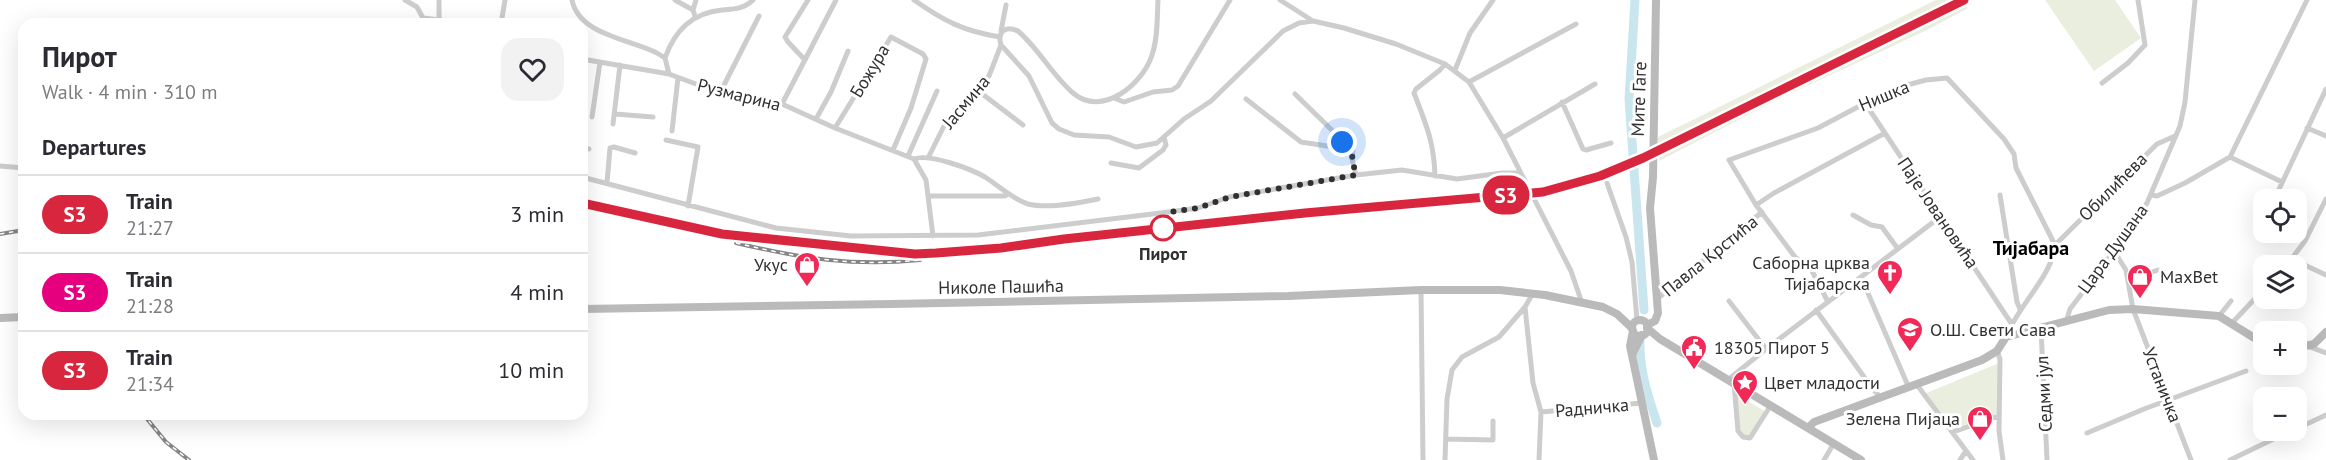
<!DOCTYPE html>
<meta charset="utf-8">
<style>
body{margin:0;font-family:"PT Sans",sans-serif;background:#f2f2f3;color:#2b2b33;height:100vh;display:flex;flex-direction:column;font-size:22px;white-space:nowrap}
*{box-sizing:border-box;margin:0}
p{font-size:20px;color:#7c7c81}
.icon{flex:none;width:33px;height:33px;fill:none;stroke:currentColor;stroke-width:2;stroke-linecap:round;stroke-linejoin:round}
.map{position:relative;flex:1;overflow:hidden}
.sheet{position:absolute;left:18px;top:18px;width:570px;height:402px;display:flex;flex-direction:column;background:#fff;border-radius:18px;box-shadow:0 6px 24px #0002}
.sheet>*{flex:none}
.badge{padding:0 12px;border-radius:20px;font-size:21px;line-height:39px}
.tools{position:absolute;left:2253px;top:189px;display:grid;gap:12px}
.tools a{display:grid;place-items:center;width:54px;height:54px;border-radius:12px;background:#fff;box-shadow:0 6px 24px #0002;font-size:30px}
.you{position:absolute;width:30px;height:30px;margin:-15px;border:4px solid #fff;border-radius:50%;background:#1a73e8;box-shadow:0 0 0 9px #1a73e833}
.map>.badge{position:absolute;translate:-50% -50%;box-shadow:0 0 0 3px #fff}
h2{padding:0 24px;font-size:22px;line-height:54px}
.round{display:grid;place-items:center;flex:none;width:63px;height:63px;border-radius:18px;background:#f2f2f3}
.headline{display:flex;align-items:center;justify-content:space-between;height:102px;padding:0 24px}
h1{font-size:28px;font-weight:700;line-height:45px}
ul{padding:0;list-style:none}
li{display:flex;align-items:center;gap:18px;height:78px;padding:0 24px;border-top:2px solid #e1e1e2}
li div{flex:1}
li b{display:block;font-size:22px}
li em{font-style:normal}
li .badge{min-width:66px;font-weight:700;text-align:center}
.map>svg:first-child{display:block}
</style>
<div class="map">
<svg width="2326" height="460" viewBox="0 0 2326 460">
<rect width="100%" height="100%" fill="#fff"/>
<path fill="#e9eede" d="M 1936,0 L 1967,0 L 1963,3 L 1968,8 L 1927,30 L 1779,99 L 1659,161 L 1658,137 Z
M 2045,0 L 2115,0 L 2141,38 L 2094,71 Z
M 1999,363 L 1998,415 L 1951,431 L 1924,394 Z
M 1735,393 L 1766,412 L 1750,437 L 1740,434 Z"/>
<g fill="none" stroke-linecap="round" stroke-linejoin="round">
<path stroke="#c9e6ef" stroke-width="9" d="M 1635,0 L 1629,99 L 1644,310
M 1640,341 C 1639,370 1648,396 1657,423"/>
<path stroke="#cdcdcd" stroke-width="5" d="M 405,0 L 417,7 L 423,18 L 474,24
M 439,0 L 439,19
M 572,0 C 579,35 630,39 657,53 L 665,58 L 669,74 L 704,87 L 782,104 L 835,128 L 914,159 L 926,180 L 933,236
M 675,0 L 693,10 L 695,16
M 914,0 C 944,21 963,31 1000,37
M 1158,0 C 1157,18 1158,38 1152,55 C 1143,84 1102,118 1073,93 C 1052,75 1039,49 1018,31 C 1005,25 997,32 1001,45 L 1029,76 L 1052,123 L 1059,129 L 1074,135 L 1109,137 L 1136,147 L 1157,143 L 1184,119 L 1211,101 L 1283,31 L 1299,23 L 1313,21 L 1344,28 L 1396,44 L 1445,64 L 1469,82 L 1503,138 L 1571,271 L 1582,303
M 1280,0 L 1313,21
M 693,10 L 696,0
M 501,24 L 505,0
M 1001,31 L 1006,5
M 665,58 C 675,30 692,13 722,10 C 734,9 744,9 753,0
M 582,59 L 669,74
M 805,60 L 788,42 L 785,37 L 808,0
M 1455,70 L 1470,33 L 1493,0
M 1469,82 L 1576,24
M 2102,83 L 2128,63 L 2145,45 L 2138,0
M 977,90 L 1023,125
M 721,91 L 759,16
M 1295,94 L 1339,137 L 1343,147
M 1114,98 L 1124,102 L 1153,92 L 1172,90 L 1178,86 L 1230,0
M 1246,99 L 1301,142 L 1353,150 L 1352,159 L 1356,175
M 1562,102 L 1583,149 L 1586,150 L 1611,143
M 1865,103 L 2011,323
M 782,104 L 836,0
M 615,114 L 653,117
M 592,117 L 600,62
M 816,119 L 831,92 L 848,51
M 613,124 L 620,65
M 835,128 L 891,37 L 923,54 L 926,59 L 911,108 L 893,150
M 2307,128 L 2326,136
M 672,131 L 678,78
M 1503,138 L 1595,84
M 666,140 L 698,147 L 688,206
M 582,148 L 589,149
M 908,156 L 937,91
M 2230,157 L 2282,182
M 928,158 L 946,122 L 989,76 L 1001,45
M 914,159 C 929,153 971,169 985,177 C 999,186 1012,199 1028,204 C 1047,209 1079,203 1098,199
M 1111,163 L 1139,168 L 1163,150 L 1166,145 L 1164,137
M 0,166 L 24,168
M 1435,176 C 1434,142 1426,124 1414,93 L 1416,89 L 1440,70 L 1445,64
M 582,177 L 776,228 L 851,236 L 978,235 L 1169,212 L 1198,208 L 1229,197 L 1356,175 L 1402,170 L 1457,179 L 1502,173 L 1520,173
M 607,183 L 610,148 L 614,147 L 635,153
M 1607,183 L 1626,237 L 1632,262 L 1637,320
M 2000,195 L 2017,302 L 2020,309
M 2151,195 L 2157,196 L 2185,183 L 2230,157 L 2307,0
M 929,196 L 1005,196 L 1008,194
M 2274,200 L 2326,89
M 1756,205 L 1774,193 L 1885,133
M 1853,215 L 1871,225 L 1882,227 L 1898,249
M 2114,251 L 2126,270 L 2133,309 L 2191,460
M 2292,259 L 2326,275
M 2286,266 L 2305,241 L 2326,199
M 1861,277 L 1909,388
M 2129,280 L 2158,270
M 1421,290 L 1423,460
M 1533,293 L 1525,307 L 1533,383 L 1541,412 L 1539,460
M 1657,299 L 1762,212
M 1729,301 L 1766,349
M 1828,302 L 1810,267 L 1795,257 L 1756,205 L 1729,160 L 1818,128 L 1892,89 L 1926,80 L 1947,78 L 2004,139 L 2014,154 L 2016,168 L 2055,245
M 1816,310 L 1872,388 L 1881,398
M 2219,316 L 2231,301
M 2066,322 L 2070,309 L 2114,251 L 2147,203 L 2180,126 L 2185,102 L 2195,0
M 2232,323 L 2264,289
M 2041,328 L 2047,460
M 2006,337 C 2017,307 2053,275 2055,245 L 2157,144 L 2175,136
M 2310,347 L 2326,353
M 1997,351 L 2000,359 L 1999,431 L 2003,460
M 1729,379 L 1766,349 L 1940,217
M 1734,383 L 1738,431 L 1743,437 L 1750,438 L 1771,405
M 1917,385 L 1973,460
M 1541,412 L 1642,403
M 2296,429 L 2326,415
M 1953,432 L 1999,416
M 2087,433 L 2144,409 L 2246,371
M 1446,439 L 1493,440 L 1493,421
M 1445,460 L 1447,399 L 1452,370 L 1462,357 L 1499,337 L 1525,307
M 1824,460 L 1834,443
M 1960,460 L 1966,451
M 2230,460 L 2292,430"/>
<path stroke="#bababa" stroke-width="8" d="M 582,309 L 891,304 L 1288,296 L 1421,290 L 1500,290 L 1545,295 L 1603,307 L 1617,314 L 1632,328
M 0,318 L 24,317
M1632 328a8 8 0 1 1 16 0a8 8 0 1 1-16 0Z
M 1647,325 L 1655,321 L 1658,313 L 1650,208 L 1653,177 L 1656,0
M 1647,328 L 1660,339 L 1861,460
M 1633,331 L 1630,346 L 1654,460
M 2296,348 L 2314,344 L 2326,332
M 1632,355 L 1642,335
M 1808,428 L 1814,422 L 1982,360 L 1997,351 L 2006,337 L 2109,310 L 2133,309 L 2219,316 L 2264,344"/>
<defs>
<path id="rail" d="M 582,203 L 722,234 L 915,254 L 936,253 L 1001,248 L 1064,239 L 1305,213 L 1543,192 L 1600,176 L 1643,158 L 1964,0
M 0,234 L 24,230
M 736,243 C 800,258 853,267 920,260
M 143,414 L 166,442 L 189,460"/>
</defs>
<use href="#rail" stroke="#858585" stroke-width="4"/>
<use href="#rail" stroke="#fff" stroke-width="1.5" stroke-dasharray="4.5" stroke-linecap="butt"/>
</g>
<g fill="none" stroke-linecap="round" stroke-linejoin="round">
<defs>
<path id="line" d="M 582,203 L 722,234 L 915,254 L 936,253 L 1001,248 L 1064,239 L 1305,213 L 1543,192 L 1600,176 L 1643,158 L 1964,0"/>
</defs>
<use href="#line" stroke="#fff" stroke-width="14"/>
<use href="#line" stroke="#d7263d" stroke-width="9"/>
<path stroke="#303030" stroke-width="6" stroke-dasharray="0 10.8" d="M 1163,228 L 1169,212 L 1198,208 L 1230,197 L 1356,175 L 1352,159 L 1353,150 L 1343,147 L 1342,142"/>
</g>
<defs>
<symbol id="shop-pin" viewBox="-11 -11 22 30"><path d="M0 17L-7.5 6A9.5 9.5 0 1 1 7.5 6Z" fill="#f12957" stroke="#fff"/><path d="M-5-2.5h2.3a2.7 3.5 0 0 1 5.4 0H5L5.5 6h-11ZM-1.5-2.5h3a1.5 2.3 0 0 0-3 0Z" fill="#fff"/></symbol>
<symbol id="church-pin" viewBox="-11 -11 22 30"><path d="M0 17L-7.5 6A9.5 9.5 0 1 1 7.5 6Z" fill="#f12957" stroke="#fff"/><path d="M-1.2-6h2.4v3.5h3.3v2.4h-3.3V6h-2.4V-.1h-3.3v-2.4h3.3Z" fill="#fff"/></symbol>
<symbol id="school-pin" viewBox="-11 -11 22 30"><path d="M0 17L-7.5 6A9.5 9.5 0 1 1 7.5 6Z" fill="#f12957" stroke="#fff"/><path d="M0-5L7-2L0 1L-7-2ZM-4 1L0 2.5L4 1V4Q0 6-4 4Z" fill="#fff"/></symbol>
<symbol id="civic-pin" viewBox="-11 -11 22 30"><path d="M0 17L-7.5 6A9.5 9.5 0 1 1 7.5 6Z" fill="#f12957" stroke="#fff"/><path d="M-.6-6.5H3V-4.5H.6V-3L4-1V1h2V6H-6V1h2V-1L-.6-3ZM-1.2 2.5V6h2.4V2.5Z" fill="#fff"/></symbol>
<symbol id="sight-pin" viewBox="-11 -11 22 30"><path d="M0 17L-7.5 6A9.5 9.5 0 1 1 7.5 6Z" fill="#f12957" stroke="#fff"/><path d="M0-6L1.8-2.2L6-1.7L2.9 1.2L3.7 5.4L0 3.3L-3.7 5.4L-2.9 1.2L-6-1.7L-1.8-2.2Z" fill="#fff"/></symbol>
</defs>
<g fill-rule="evenodd">
<use href="#shop-pin" x="792" y="250" width="30" height="40"/>
<use href="#church-pin" x="1875" y="258" width="30" height="40"/>
<use href="#shop-pin" x="2125" y="262" width="30" height="40"/>
<use href="#school-pin" x="1895" y="315" width="30" height="40"/>
<use href="#civic-pin" x="1679" y="333" width="30" height="40"/>
<use href="#sight-pin" x="1730" y="368" width="30" height="40"/>
<use href="#shop-pin" x="1965" y="404" width="30" height="40"/>
</g>
<circle fill="#fff" stroke="#d7263d" stroke-width="3" cx="1163" cy="228" r="12"/>
<g text-anchor="middle" stroke-width="6" stroke-linejoin="round" paint-order="stroke">
<g font-size="18" fill="#303030" stroke="#fff">
<text transform="translate(870 71) rotate(-59)" y="6">Божура</text>
<text transform="translate(739 95) rotate(14)" y="6">Рузмарина</text>
<text transform="translate(1884 96) rotate(-23)" y="6">Нишка</text>
<text transform="translate(1639 99) rotate(-88)" y="6">Мите Гаге</text>
<text transform="translate(966 102) rotate(-50)" y="6">Јасмина</text>
<text transform="translate(2113 187) rotate(-45)" y="6">Обилићева</text>
<text transform="translate(1938 213) rotate(56)" y="6">Паје Јовановића</text>
<text transform="translate(2113 249) rotate(-54)" y="6">Цара Душана</text>
<text transform="translate(1710 256) rotate(-39)" y="6">Павла Крстића</text>
<text transform="translate(1001 287) rotate(-1)" y="6">Николе Пашића</text>
<text transform="translate(2162 385) rotate(69)" y="6">Устаничка</text>
<text transform="translate(2044 394) rotate(-93)" y="6">Седми јул</text>
<text transform="translate(1592 408) rotate(-5)" y="6">Радничка</text>
</g>
<g font-size="18" font-weight="bold" fill="#303030" stroke="#fff">
<text x="1163" y="260">Пирот</text>
</g>
<g font-size="18" fill="#303030" stroke="#fff" text-anchor="start">
<text x="1870" y="269" text-anchor="end">Саборна црква<tspan x="1870" dy="21">Тијабарска</tspan></text>
<text x="788" y="271" text-anchor="end">Укус</text>
<text x="2160" y="283">MaxBet</text>
<text x="1930" y="336">О.Ш. Свети Сава</text>
<text x="1714" y="354">18305 Пирот 5</text>
<text x="1764" y="389">Цвет младости</text>
<text x="1960" y="425" text-anchor="end">Зелена Пијаца</text>
</g>
<g font-size="20" font-weight="bold" fill="#000" stroke="#fff">
<text x="2031" y="255">Тијабара</text>
</g>
</g>
</svg>
<div class="tools">
<a><svg class="icon" aria-label="locate" viewBox="0 0 24 24"><circle cx="12" cy="12" r="6"/><path d="M12 2v4M12 18v4M2 12h4M18 12h4"/></svg></a>
<a><svg class="icon" aria-label="layers" viewBox="0 0 24 24"><path d="M12 4l9 5-9 5-9-5zM3 14l9 5 9-5"/></svg></a>
<a>+</a>
<a>−</a>
</div>
<div class="you" style="left:1342px;top:142px"></div>
<b class="badge" style="left:1506px;top:195px;background:#d7263d;color:#fff">S3</b>
<section class="sheet">
<div class="headline"><div><h1>Пирот</h1><p>Walk · 4 min · 310 m</p></div><a class="round"><svg class="icon" aria-label="heart" viewBox="0 0 24 24"><path d="M12 20l-8-8c-3-5 5-10 8-4 3-6 11-1 8 4z"/></svg></a></div>
<h2>Departures</h2>
<ul>
<li><span class="badge" style="background:#d7263d;color:#fff">S3</span><div><b>Train</b><p>21:27</p></div><em>3 min</em></li>
<li><span class="badge" style="background:#e6007e;color:#fff">S3</span><div><b>Train</b><p>21:28</p></div><em>4 min</em></li>
<li><span class="badge" style="background:#d7263d;color:#fff">S3</span><div><b>Train</b><p>21:34</p></div><em>10 min</em></li>
</ul>
</section>
</div>
